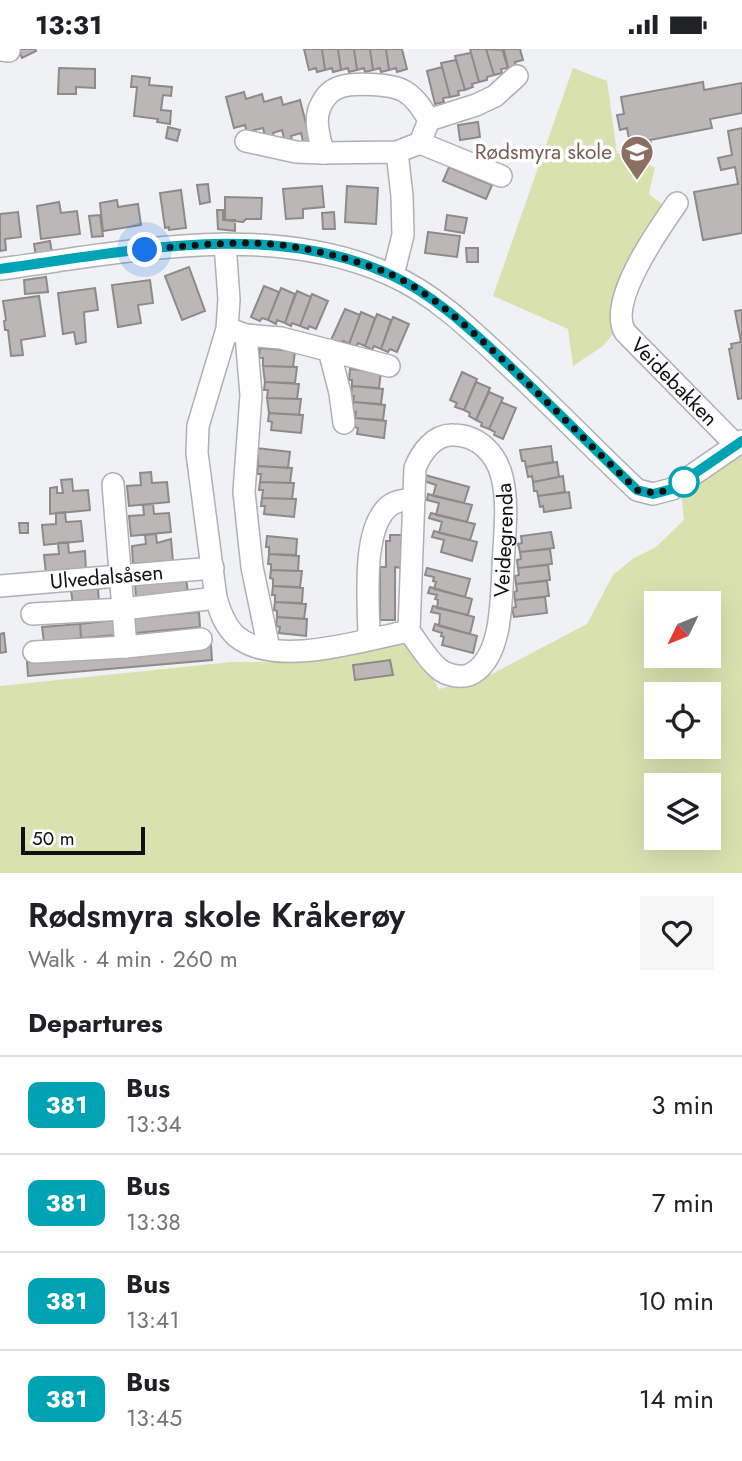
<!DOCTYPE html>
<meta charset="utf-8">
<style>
body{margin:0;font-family:Jost,sans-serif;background:#f6f6f6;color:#202124;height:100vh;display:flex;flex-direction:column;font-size:26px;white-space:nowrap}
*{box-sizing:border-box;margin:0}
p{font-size:23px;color:#757577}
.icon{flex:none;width:38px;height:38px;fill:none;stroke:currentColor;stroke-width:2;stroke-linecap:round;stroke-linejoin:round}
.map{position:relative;height:824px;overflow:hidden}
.sheet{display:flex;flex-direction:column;background:#fff;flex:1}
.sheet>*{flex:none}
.badge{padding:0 14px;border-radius:10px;font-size:24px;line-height:46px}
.needle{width:46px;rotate:227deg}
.buttons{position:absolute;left:644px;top:542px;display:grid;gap:14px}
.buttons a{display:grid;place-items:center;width:77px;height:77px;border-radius:0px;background:#fff;box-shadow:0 7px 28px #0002;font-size:35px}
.scale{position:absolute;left:21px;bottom:18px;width:124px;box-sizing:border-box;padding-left:7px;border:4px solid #0f1011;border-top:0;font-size:19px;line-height:24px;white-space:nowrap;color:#0f1011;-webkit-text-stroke:5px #fff;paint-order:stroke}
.you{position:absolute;width:35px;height:35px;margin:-18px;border:5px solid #fff;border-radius:50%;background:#1a73e8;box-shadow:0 0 0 10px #1a73e833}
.map>.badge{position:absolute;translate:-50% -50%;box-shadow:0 0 0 4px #fff}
h2{padding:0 28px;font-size:26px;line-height:63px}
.round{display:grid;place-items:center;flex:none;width:74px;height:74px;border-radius:0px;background:#f6f6f6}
.overview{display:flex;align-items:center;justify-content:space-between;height:119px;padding:0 28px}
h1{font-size:33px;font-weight:600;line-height:52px}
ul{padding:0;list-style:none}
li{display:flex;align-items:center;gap:21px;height:98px;padding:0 28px;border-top:2px solid #e0e0e0}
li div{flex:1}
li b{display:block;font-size:26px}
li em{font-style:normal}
li .badge{min-width:77px;font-weight:700;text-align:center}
.status{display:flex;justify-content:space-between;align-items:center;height:49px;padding:0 35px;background:#fff;direction:ltr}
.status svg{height:19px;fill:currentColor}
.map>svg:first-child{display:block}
</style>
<div class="status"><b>13:31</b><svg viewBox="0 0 49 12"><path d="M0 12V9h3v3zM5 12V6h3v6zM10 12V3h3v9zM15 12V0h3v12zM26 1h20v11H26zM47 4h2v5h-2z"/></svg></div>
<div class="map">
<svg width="742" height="824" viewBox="0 0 742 824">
<rect width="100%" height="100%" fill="#eff1f4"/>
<path fill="#d9e2af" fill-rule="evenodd" d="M 573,19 L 607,32 L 617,104 L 655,118 L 649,145 L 664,157 L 624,272 L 603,297 L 573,317 L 568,280 L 493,247 Z
M 742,400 L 742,824 L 0,824 L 0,637 L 231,613 L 310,613 L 405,586 L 439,640 L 486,628 L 587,575 L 613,526 L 634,509 L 656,498 L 684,471 L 681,442 ZM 656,555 L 709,555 L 709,607 L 656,607 ZM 656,646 L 709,646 L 709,698 L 656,698 ZM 656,737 L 709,737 L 709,789 L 656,789 Z"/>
<path fill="#bcb7b7" stroke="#8e8a8a" stroke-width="2" d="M 18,0 L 35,0 L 36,2 L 22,9 Z
M 304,0 L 322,0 L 325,21 L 317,23 L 316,19 L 309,21 Z
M 322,0 L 338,0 L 341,21 L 333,23 L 332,19 L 325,21 Z
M 338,0 L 354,0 L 357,21 L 349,23 L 348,19 L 341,21 Z
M 354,0 L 370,0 L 373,21 L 365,23 L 364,19 L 357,21 Z
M 370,0 L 386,0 L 389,21 L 381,23 L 380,19 L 373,21 Z
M 386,0 L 402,0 L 407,20 L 397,23 L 396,19 L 389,21 Z
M 470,0 L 486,0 L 494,26 L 487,28 L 487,31 L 479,33 Z
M 486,0 L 504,1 L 508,19 L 501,20 L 502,24 L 494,26 Z
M 502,0 L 520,0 L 523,11 L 515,13 L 516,17 L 508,19 Z
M 471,4 L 479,33 L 472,35 L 473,38 L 465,41 L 455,7 Z
M 456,11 L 465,41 L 458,42 L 459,46 L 450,48 L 441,14 Z
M 442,18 L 450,48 L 443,49 L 444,53 L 435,55 L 427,22 Z
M 59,19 L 95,20 L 95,39 L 76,38 L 76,45 L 58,45 Z
M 132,27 L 150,29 L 149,36 L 172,38 L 171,47 L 163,46 L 161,61 L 171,62 L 170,75 L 157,73 L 158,70 L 134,67 L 137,38 L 131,38 Z
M 703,33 L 704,41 L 742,34 L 742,64 L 710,70 L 712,79 L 650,91 L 652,99 L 637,101 L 636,94 L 630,95 L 627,79 L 620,81 L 617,66 L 624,65 L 621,48 Z
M 244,43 L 246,50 L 262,45 L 264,53 L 281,48 L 283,56 L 300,51 L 311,94 L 304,96 L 301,84 L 291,87 L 292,92 L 285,94 L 282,81 L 273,84 L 274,89 L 266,91 L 263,79 L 254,81 L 256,86 L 248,88 L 245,76 L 234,79 L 226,48 Z
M 478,73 L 480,88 L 460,91 L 458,76 Z
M 168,78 L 180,81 L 177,92 L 166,89 Z
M 742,79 L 742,184 L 703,191 L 694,143 L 738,135 L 735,118 L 721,121 L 718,109 L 732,106 L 728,82 Z
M 449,118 L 492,136 L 486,150 L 443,132 Z
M 208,135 L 210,153 L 200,155 L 197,136 Z
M 322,137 L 324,158 L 303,160 L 303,169 L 286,170 L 283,140 Z
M 347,137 L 378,139 L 376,175 L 345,173 Z
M 181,141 L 186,179 L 169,181 L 169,178 L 165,179 L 160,144 Z
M 225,148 L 262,149 L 261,170 L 246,170 L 243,173 L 225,171 Z
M 117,151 L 118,158 L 138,155 L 141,176 L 103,182 L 100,154 Z
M 59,153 L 61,164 L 77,162 L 80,185 L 41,190 L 37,157 Z
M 217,161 L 223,161 L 223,171 L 235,171 L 235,182 L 218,180 Z
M 18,163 L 21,188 L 5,190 L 6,201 L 0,202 L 0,165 Z
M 334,163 L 335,180 L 323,180 L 322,164 Z
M 100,166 L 103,187 L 92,188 L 89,167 Z
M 447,166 L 467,169 L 464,184 L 445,181 Z
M 428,183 L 460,187 L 457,208 L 425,204 Z
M 50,192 L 52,204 L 36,207 L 34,195 Z
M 466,199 L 478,199 L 478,213 L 467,213 Z
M 189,218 L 205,262 L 182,271 L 165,227 Z
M 46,228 L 48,243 L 25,245 L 24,231 Z
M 150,231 L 153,254 L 138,256 L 141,274 L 118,278 L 112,236 Z
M 264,237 L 279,243 L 268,271 L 262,269 L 260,272 L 251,268 Z
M 95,239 L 98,261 L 84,263 L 86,293 L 76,295 L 74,283 L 63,285 L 58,244 Z
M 281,239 L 295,245 L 285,274 L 277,271 L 276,275 L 268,271 Z
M 297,242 L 311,248 L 300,277 L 292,274 L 291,277 L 285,274 Z
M 312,245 L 328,252 L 316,280 L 309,277 L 308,280 L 300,277 Z
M 39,247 L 45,287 L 21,291 L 23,306 L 11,307 L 8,281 L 5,281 L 4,272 L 6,271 L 3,252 Z
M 345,260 L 360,266 L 349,295 L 343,292 L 341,295 L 331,291 Z
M 742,261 L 742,349 L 738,350 L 729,300 L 732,299 L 731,295 L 741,293 L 735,262 Z
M 361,263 L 375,269 L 365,297 L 358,294 L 356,298 L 349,295 Z
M 377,265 L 391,271 L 381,300 L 374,297 L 372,301 L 365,297 Z
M 393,268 L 409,275 L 397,303 L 390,300 L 388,303 L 381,300 Z
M 260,299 L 295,302 L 293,318 L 263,317 L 263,309 L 259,309 Z
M 263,317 L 297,318 L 295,334 L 265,333 Z
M 350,320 L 381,323 L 379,339 L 352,337 L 352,331 L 349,331 Z
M 462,323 L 477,330 L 464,361 L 455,358 L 457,354 L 450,351 Z
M 265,333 L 299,335 L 297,350 L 267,349 L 268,341 L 264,341 Z
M 476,333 L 490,339 L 476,371 L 469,367 L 470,364 L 464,361 Z
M 352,337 L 383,340 L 381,355 L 353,353 L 354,347 L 351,347 Z
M 489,343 L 503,349 L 489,380 L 481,377 L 482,374 L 476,371 Z
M 267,349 L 301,350 L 299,366 L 269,364 Z
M 353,353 L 385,356 L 383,371 L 355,369 L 356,363 L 352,362 Z
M 501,353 L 516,359 L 503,390 L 494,386 L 495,383 L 489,380 Z
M 269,364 L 303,366 L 301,384 L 271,381 L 272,373 L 268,372 Z
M 355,369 L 386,372 L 384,389 L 357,385 L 358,379 L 354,378 Z
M 551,397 L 553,413 L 526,418 L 525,412 L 522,412 L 520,401 Z
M 256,399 L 290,403 L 288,419 L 258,417 L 258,409 L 255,409 Z
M 557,413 L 559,428 L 533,433 L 532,427 L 528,428 L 526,418 Z
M 258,417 L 292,419 L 290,434 L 260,433 L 261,425 L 257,425 Z
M 151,423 L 152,434 L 167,433 L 169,453 L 129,457 L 127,437 L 141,436 L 140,424 Z
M 425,426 L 469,438 L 464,454 L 433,447 L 436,436 L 424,432 Z
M 563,427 L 565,443 L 538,447 L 537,442 L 534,442 L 533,433 Z
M 72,430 L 73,442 L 88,441 L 90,461 L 50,465 L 50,439 L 57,438 L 57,444 L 63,444 L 61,431 Z
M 260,433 L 294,434 L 292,450 L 262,449 L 263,441 L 259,441 Z
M 569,443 L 571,459 L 544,463 L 543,457 L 540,458 L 538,447 Z
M 428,445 L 472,456 L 467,473 L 436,466 L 439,454 L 427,451 Z
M 262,449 L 296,450 L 294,468 L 264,465 L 265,457 L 261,457 Z
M 153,455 L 154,465 L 169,464 L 171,483 L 131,487 L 129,467 L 144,466 L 143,456 Z
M 65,463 L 66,473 L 81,472 L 83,492 L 44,496 L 42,476 L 56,475 L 56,464 Z
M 431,464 L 475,475 L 470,491 L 439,484 L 442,473 L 429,469 Z
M 19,474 L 28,474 L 28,484 L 20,484 Z
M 434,482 L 477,493 L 472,512 L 441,503 L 444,491 L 432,488 Z
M 551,483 L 554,499 L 520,503 L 518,495 L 522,494 L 521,487 Z
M 156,485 L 157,494 L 171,490 L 173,513 L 133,516 L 132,497 L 146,495 L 145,486 Z
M 390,486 L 405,486 L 405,493 L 401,493 L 401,519 L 395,518 L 395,571 L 380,571 L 380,518 L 386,518 L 386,492 L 390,492 Z
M 267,487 L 297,490 L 296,506 L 269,505 L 269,498 L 266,498 Z
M 68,493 L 69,504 L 85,502 L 86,522 L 46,525 L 44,506 L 59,505 L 58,494 Z
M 550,500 L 552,515 L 518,519 L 517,511 L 521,510 L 520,503 Z
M 269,505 L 299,507 L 298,522 L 271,521 L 271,515 L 268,515 Z
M 548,516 L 550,531 L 516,535 L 515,527 L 519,526 L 518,519 Z
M 427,519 L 470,530 L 465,548 L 434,540 L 436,533 L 433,532 L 434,528 L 425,526 Z
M 271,521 L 302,522 L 300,538 L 273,537 L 273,530 L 270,529 Z
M 186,529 L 188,544 L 136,549 L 135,534 Z
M 547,532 L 549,547 L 515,551 L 514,543 L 517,542 L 516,535 Z
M 273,537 L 303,539 L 302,554 L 275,553 L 275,546 L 272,546 Z
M 430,538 L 472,550 L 468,566 L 437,559 L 438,551 L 435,550 L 437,546 L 428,544 Z
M 98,539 L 99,554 L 73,556 L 71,541 Z
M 545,548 L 547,564 L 514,568 L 512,559 L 516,558 L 515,551 Z
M 275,553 L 306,555 L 304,570 L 277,568 L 277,562 L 274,561 Z
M 433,557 L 474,568 L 470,585 L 439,577 L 440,565 L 431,563 Z
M 199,563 L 200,578 L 135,584 L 133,569 Z
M 277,568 L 307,570 L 306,587 L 279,584 L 280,578 L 276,577 Z
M 115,571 L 116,586 L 81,589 L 80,575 Z
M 80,575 L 81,589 L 44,593 L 42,578 Z
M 435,575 L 477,587 L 473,604 L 442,596 L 444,588 L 441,587 L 442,584 L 433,581 Z
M 4,584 L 6,603 L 0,604 L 0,585 Z
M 211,596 L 212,611 L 28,627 L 27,613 Z
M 390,611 L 393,626 L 355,631 L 353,616 Z"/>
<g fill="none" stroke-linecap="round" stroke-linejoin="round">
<defs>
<g id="minor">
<path d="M 0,1 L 9,2"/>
<path d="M 429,71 L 476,56 L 495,47 L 517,27"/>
<path d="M 246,92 L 296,103 L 323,104"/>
<path d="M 420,94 L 501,127"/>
<path id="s1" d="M 677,154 C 659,180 607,252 625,283 L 736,396"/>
<path id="s2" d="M 225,195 L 229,250 L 227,280 L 198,377 L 197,404 L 216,549 C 220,563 225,577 236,587 C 275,620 363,591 409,582 C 418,594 427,610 439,620 C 446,626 460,629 469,626 C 503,611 501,550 503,519 C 504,489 509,456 502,428 C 496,404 478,386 453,386 C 434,385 421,404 415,419 L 409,582"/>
<path d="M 0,220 C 127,203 270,171 391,226 C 432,244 468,278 500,308 C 547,352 591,397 637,441 L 653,445 L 672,440 L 742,392"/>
<path d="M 393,226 L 403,186 L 402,147 L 397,103 L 420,94 L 429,71 C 422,60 416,49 404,42 C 392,35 353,33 340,38 C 331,41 325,47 321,56 C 313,70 320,89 323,104 L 397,103"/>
<path d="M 235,282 L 246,286 L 281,289 L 389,317"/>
<path d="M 246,286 L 251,346 L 244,443 L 252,518 L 269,600"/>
<path d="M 329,301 L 340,344 L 344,374"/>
<path d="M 113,435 L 126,598"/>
<path id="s3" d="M 0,537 L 213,519"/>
<path d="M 32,565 L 123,560 L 216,549"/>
<path d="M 369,590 C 369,556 360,475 392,455 C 399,451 406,451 414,450"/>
<path d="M 34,603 L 126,598 L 201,590"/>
</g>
</defs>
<use href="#minor" stroke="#afb0b3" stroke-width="24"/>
<use href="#minor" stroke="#fff" stroke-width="21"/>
</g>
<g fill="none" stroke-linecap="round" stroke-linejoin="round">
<defs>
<path id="line" d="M 0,220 C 126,203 270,170 391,226 C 432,245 468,278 500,308 C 547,352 591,397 637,441 L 653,445 L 672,440 L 742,392"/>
</defs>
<use href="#line" stroke="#fff" stroke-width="16"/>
<use href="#line" stroke="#00a3b4" stroke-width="10"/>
<path stroke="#0f1011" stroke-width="7" stroke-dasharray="0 12.6" d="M 145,201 C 180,197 216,194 251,194 C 292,194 353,209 390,225 C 432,244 467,278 500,308 C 547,352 591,397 637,441 C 660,447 671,441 691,429 L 684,433"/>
</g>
<defs>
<symbol id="school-pin" viewBox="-11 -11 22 30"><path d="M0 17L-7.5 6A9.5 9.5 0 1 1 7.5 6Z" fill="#8d6e63" stroke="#fff"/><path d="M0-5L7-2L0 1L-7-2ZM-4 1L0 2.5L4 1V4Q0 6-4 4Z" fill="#fff"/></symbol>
</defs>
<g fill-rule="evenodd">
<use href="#school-pin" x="618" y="84" width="38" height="52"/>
</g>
<circle fill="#fff" stroke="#00a3b4" stroke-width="3.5" cx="684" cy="433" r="14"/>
<g text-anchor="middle" stroke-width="7" stroke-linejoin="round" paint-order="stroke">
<g font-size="21" fill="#785e54" stroke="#fff" text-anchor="end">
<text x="612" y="110">Rødsmyra skole</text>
</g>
<g font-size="21" fill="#0f1011" stroke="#fff">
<text dy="7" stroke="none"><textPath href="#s1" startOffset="214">Veidebakken</textPath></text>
<text dy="7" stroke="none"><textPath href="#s2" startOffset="807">Veidegrenda</textPath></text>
<text dy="7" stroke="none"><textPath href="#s3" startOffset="107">Ulvedalsåsen</textPath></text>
</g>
</g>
</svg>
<div class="buttons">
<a><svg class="needle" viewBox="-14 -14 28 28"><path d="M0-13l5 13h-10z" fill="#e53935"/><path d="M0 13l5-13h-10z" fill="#757577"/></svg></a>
<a><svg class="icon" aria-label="locate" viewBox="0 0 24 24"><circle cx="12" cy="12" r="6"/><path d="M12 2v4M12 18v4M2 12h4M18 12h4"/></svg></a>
<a><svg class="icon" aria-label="layers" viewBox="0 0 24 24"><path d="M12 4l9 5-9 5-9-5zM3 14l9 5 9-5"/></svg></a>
</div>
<div class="scale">50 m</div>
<div class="you" style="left:145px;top:201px"></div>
</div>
<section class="sheet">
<div class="overview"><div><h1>Rødsmyra skole Kråkerøy</h1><p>Walk · 4 min · 260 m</p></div><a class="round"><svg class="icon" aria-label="heart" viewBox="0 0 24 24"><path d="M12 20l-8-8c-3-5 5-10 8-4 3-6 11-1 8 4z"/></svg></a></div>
<h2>Departures</h2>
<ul>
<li><span class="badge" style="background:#00a3b4;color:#fff">381</span><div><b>Bus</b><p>13:34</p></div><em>3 min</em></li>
<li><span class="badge" style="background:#00a3b4;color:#fff">381</span><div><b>Bus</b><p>13:38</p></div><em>7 min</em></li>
<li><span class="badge" style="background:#00a3b4;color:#fff">381</span><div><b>Bus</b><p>13:41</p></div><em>10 min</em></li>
<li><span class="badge" style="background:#00a3b4;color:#fff">381</span><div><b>Bus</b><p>13:45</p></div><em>14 min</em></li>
</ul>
</section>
